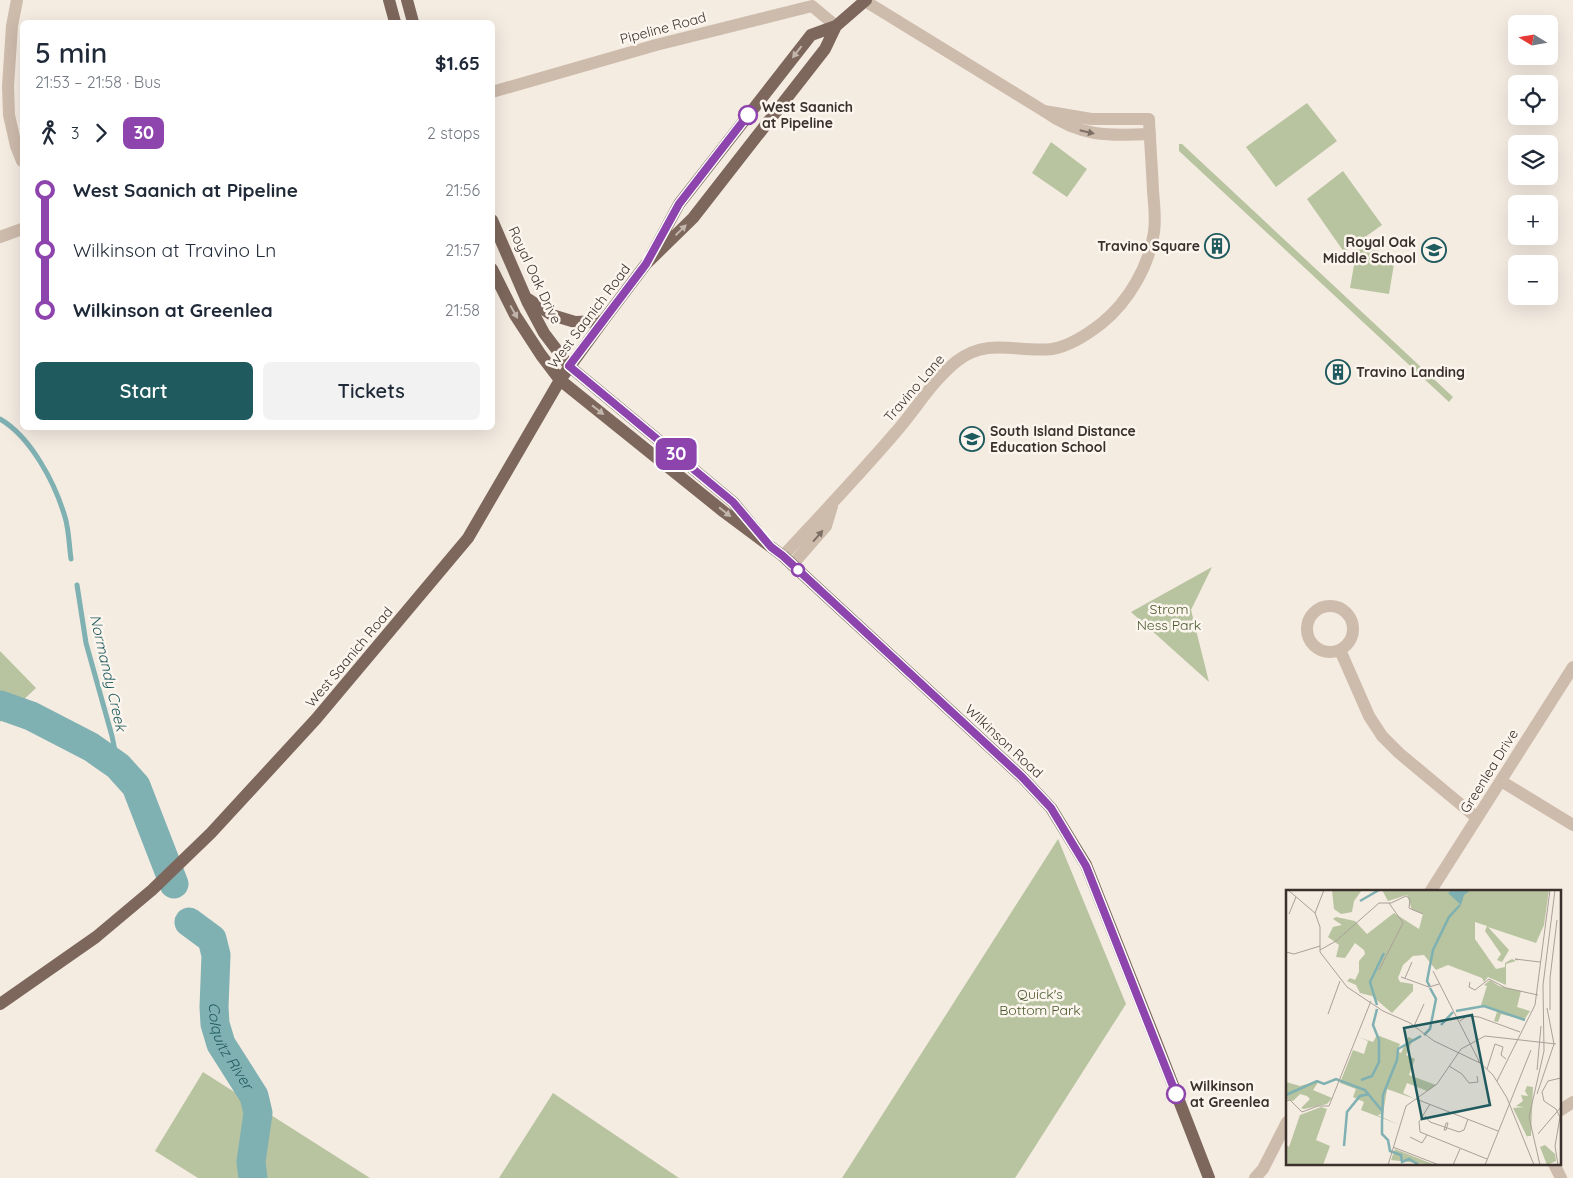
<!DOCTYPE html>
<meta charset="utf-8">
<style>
body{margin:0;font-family:Quicksand,sans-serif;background:#f2f2f3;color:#1f2937;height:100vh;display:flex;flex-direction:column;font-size:19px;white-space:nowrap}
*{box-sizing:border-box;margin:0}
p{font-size:16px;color:#747a83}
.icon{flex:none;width:28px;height:28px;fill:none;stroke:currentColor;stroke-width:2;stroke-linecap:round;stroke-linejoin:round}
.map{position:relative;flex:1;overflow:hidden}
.panel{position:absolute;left:20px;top:20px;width:475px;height:410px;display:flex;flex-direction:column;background:#fff;border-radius:8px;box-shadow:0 5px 20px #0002}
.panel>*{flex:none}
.badge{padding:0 10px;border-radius:8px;font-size:18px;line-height:32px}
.needle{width:32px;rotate:281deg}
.buttons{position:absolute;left:1508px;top:15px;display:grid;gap:10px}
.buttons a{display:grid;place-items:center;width:50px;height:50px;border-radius:8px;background:#fff;box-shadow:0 5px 20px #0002;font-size:25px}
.map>.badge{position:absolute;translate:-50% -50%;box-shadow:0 0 0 2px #fff}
.legs{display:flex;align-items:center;gap:8px;height:55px;padding:0 15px;font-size:16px}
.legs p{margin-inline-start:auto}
.head{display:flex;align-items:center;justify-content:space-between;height:85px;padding:0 15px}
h1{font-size:28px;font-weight:600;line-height:38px}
.action{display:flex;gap:10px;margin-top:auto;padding:10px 15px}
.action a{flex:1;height:58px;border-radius:8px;background:#1f5a5e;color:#fff;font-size:20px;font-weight:600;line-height:58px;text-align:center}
.action a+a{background:#f2f2f3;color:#1f2937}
ul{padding:0 15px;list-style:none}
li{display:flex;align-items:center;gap:18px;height:60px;font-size:19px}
li i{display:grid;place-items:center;width:8px;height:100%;margin:0 6px;background:currentColor}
li i::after{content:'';width:12px;height:12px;margin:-6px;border:4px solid;border-radius:50%;background:#fff}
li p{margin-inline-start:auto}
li:first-child i{background:linear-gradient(#0000 50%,currentColor 0)}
li:last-child i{background:linear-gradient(currentColor 50%,#0000 0)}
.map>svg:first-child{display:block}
</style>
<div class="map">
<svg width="1573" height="1178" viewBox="0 0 1573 1178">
<rect width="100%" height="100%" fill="#f4ebe1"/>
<path fill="#b8c4a0" d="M 1307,103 L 1337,141 L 1276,187 L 1246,147 Z
M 1051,142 L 1087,169 L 1067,197 L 1032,173 Z
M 1179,144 L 1182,144 L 1453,397 L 1449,402 L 1179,151 Z
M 1343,171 L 1382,225 L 1344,252 L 1307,199 Z
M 1357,248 L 1379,251 L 1377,261 L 1394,264 L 1389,294 L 1350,288 Z
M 1212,567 L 1191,610 L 1209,682 L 1131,612 Z
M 0,651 L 36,688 L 0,722 Z
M 1058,839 L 1126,1004 L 1015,1178 L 842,1178 Z
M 203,1072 L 370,1178 L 198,1178 L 155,1151 Z
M 553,1093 L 679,1178 L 499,1178 Z"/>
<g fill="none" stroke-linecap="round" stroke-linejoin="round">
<path stroke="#7fb0b2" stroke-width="5" d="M 0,419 C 31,437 55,483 65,517 C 69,530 69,545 71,559
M 77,585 L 86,643 L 112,736 L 118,766"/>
<g stroke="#7fb0b2" stroke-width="29">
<path d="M 0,705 L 31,716 L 91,747 L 118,766 L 136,786 L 174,884"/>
<path id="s1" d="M 189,922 L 212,939 L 216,955 L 214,1007 L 215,1024 L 221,1044 L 254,1096 L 258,1113 L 251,1162 L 253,1178"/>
</g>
<path stroke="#cdbbac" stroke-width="12" d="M 17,0 L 12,26 L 8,86 L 9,115 L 16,146 L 22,161
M 865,1 L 1044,111 C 1080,137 1108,136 1150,134
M 492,92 L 656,45 L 812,6 L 836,26
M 0,237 L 22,229
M 783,556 C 821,515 859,475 895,433 C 916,409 932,381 957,361 C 988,337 1018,353 1052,349 C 1071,346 1088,334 1102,323 C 1129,301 1149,266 1154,232 C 1156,219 1154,204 1153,191 C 1152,167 1150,143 1149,119 L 1091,119 L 1044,111
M 792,565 L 826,526 L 832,506
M1307 629a23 23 0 1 1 46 0a23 23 0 1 1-46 0Z
M 1340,650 L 1369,716 L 1382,736 L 1399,753 L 1477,818
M 1501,781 L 1573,825
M 1430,892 L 1573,667
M 1559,1111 L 1573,1102
M 1554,1164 L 1561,1178
M 1255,1178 L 1263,1169 L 1287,1122"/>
<path stroke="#7d675c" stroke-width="12" d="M 389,0 L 395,22
M 407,0 L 413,22
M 492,220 L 528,303 L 544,333 L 569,366 L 733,502 L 756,530
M 652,254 L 679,204 L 811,35 L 836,26 L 866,0
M 492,269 L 515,315 L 541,355 L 560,380 L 724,512 L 783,556 L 1022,777 L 1051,808 L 1086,865 L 1159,1049 L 1209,1178
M 528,299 L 552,315 L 575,322 L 603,321
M 0,1004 L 96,937 L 152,890 L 211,833 L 316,719 L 468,538 L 560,380 L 603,321 L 646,264 L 693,218 L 825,49 L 836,26"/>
</g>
<defs><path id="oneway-solid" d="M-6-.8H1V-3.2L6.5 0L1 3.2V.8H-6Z" transform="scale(1.25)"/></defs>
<g fill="#c2b5ac">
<use href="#oneway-solid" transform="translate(797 52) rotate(128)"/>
<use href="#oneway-solid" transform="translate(681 230) rotate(-44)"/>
<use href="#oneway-solid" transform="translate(514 312) rotate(61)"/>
<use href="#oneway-solid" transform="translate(598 410) rotate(38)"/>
<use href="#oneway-solid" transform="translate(725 512) rotate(38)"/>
</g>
<g fill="#7d6f65">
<use href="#oneway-solid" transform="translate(1087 132) rotate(13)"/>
<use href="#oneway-solid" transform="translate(818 536) rotate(-49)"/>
</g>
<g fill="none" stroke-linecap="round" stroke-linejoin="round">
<defs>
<path id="line-1" d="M 748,115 L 679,204 L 646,264 L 569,366 L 733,502 L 771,547 L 783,556 L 1022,777 L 1051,808 L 1086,866 L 1176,1094"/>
</defs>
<use href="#line-1" stroke="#fff" stroke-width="11"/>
<use href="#line-1" stroke="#8e44ad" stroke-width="8"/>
</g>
<defs>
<symbol id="building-ring" viewBox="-11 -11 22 22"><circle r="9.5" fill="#fbf5ee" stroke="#1f5a5e" stroke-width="1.5"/><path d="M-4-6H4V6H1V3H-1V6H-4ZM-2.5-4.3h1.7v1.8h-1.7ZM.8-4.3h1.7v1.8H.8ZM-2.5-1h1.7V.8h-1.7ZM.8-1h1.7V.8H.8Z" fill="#1f5a5e"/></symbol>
<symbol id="school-ring" viewBox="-11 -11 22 22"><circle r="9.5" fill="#fbf5ee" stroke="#1f5a5e" stroke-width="1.5"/><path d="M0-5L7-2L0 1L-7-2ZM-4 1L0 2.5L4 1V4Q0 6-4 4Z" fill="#1f5a5e"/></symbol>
</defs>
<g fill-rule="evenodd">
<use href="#building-ring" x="1203" y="232" width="28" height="28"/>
<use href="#school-ring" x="1420" y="236" width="28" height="28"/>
<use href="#building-ring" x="1324" y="358" width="28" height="28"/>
<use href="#school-ring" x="958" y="425" width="28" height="28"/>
</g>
<g fill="#fff" stroke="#8e44ad" stroke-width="2.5">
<circle cx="748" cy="115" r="9"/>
<circle cx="798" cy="570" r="6"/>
<circle cx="1176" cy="1094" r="9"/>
</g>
<g text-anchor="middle" stroke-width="5" stroke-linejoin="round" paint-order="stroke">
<g font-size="14" fill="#3b302b" stroke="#fbf5ee">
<text transform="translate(663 28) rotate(-15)" y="5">Pipeline Road</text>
<text transform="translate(535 275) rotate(65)" y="5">Royal Oak Drive</text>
<text transform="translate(589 316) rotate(-53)" y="5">West Saanich Road</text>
<text transform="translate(914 388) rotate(-49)" y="5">Travino Lane</text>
<text transform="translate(349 657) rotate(-50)" y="5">West Saanich Road</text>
<text transform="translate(1004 741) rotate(43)" y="5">Wilkinson Road</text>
<text transform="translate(1489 771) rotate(-58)" y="5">Greenlea Drive</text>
</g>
<g font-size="14" font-weight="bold" fill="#3b302b" stroke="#fbf5ee" text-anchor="start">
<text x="762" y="112">West Saanich<tspan x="762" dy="16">at Pipeline</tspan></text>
<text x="1190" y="1091">Wilkinson<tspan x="1190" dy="16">at Greenlea</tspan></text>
</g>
<g font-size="14" font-weight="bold" fill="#3b302b" stroke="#fbf5ee" text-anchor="end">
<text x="1416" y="247">Royal Oak<tspan x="1416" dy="16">Middle School</tspan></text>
<text x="1200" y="251">Travino Square</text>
<text x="1356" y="377" text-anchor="start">Travino Landing</text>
<text x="990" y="436" text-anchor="start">South Island Distance<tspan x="990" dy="16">Education School</tspan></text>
</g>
<g font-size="14" fill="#4a5a2e" stroke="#fbf5ee">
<text x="1169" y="614">Strom<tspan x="1169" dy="16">Ness Park</tspan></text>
<text x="1040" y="999">Quick's<tspan x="1040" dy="16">Bottom Park</tspan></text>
</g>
<g font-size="15" font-style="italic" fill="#1f5a5e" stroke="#fbf5ee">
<text transform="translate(108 673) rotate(77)" y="5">Normandy Creek</text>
<text dy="5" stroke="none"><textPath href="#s1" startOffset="140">Colquitz River</textPath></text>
</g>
</g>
<g transform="translate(1286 890)">
<rect width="275" height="275" fill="#f4ebe1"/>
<path d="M 46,0 L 76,0 L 68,11 L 66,22 L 55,24 L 48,19 ZM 96,0 L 263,0 L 258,35 L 250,53 L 202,37 L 223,60 L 216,72 L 211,70 L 215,64 L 199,41 L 201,36 L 189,32 L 189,49 L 210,79 L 219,77 L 219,73 L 226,69 L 230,71 L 220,74 L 220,95 L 202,87 L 198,92 L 196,88 L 162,75 L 150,80 L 138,65 L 127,66 L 117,75 L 112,88 L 114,92 L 127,94 L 127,101 L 106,123 L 86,106 L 74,103 L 70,95 L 61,91 L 64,88 L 69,90 L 73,82 L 73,71 L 79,64 L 78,60 L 69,53 L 59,68 L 50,67 L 53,55 L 42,47 L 47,37 L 56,35 L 47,29 L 50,27 L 69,31 L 81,44 L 108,23 L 133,39 L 137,24 L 126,20 L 121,5 L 102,11 ZM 204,90 L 213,96 L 235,101 L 231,117 L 244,121 L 238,130 L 215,124 L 212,132 L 208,131 L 211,122 L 195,115 L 201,96 L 198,95 ZM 91,145 L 114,154 L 111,161 L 115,163 L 122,147 L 127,149 L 120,165 L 129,169 L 123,185 L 150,195 L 141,201 L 121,193 L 117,203 L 129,209 L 101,199 L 97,224 L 91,225 L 114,235 L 75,220 L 78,212 L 67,207 L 70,199 L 54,193 L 67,160 L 78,164 L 82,151 L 72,147 L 87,152 ZM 33,191 L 27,200 L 46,208 L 41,214 L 18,219 L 15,218 L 24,209 L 21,206 L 14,204 L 7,211 L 0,209 L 0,192 L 14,196 ZM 241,196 L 247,197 L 245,246 L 241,246 L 242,249 L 227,218 L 238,217 L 230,216 L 237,211 L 235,205 L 242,206 L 239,201 ZM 35,217 L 41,219 L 30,250 L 44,256 L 37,275 L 0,275 L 0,255 L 3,257 L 14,225 ZM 259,255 L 269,264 L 270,271 L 261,275 L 254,257 ZM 109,259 L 149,275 L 105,270 Z" fill="#b8c4a0"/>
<path d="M 166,0 L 185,0 L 178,5 L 175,15 L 162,3 Z" fill="#7fb0b2"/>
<path fill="none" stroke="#7fb0b2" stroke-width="2.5" d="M 74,11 L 93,0M 144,97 L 141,91 L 147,60 L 163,27 L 174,15M 91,115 L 84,92 L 98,63M 170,121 L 198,116 L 239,130M 155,135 L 167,122M 138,145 L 144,139 L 150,109 L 144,98M 75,190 L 86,186 L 93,172 L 93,150 L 87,135 L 91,119M 0,205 L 31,191 L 38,194 L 50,189 L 79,200 L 97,222M 58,256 L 61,222 L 74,206 L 83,204M 133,275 L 123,269 L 116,272 L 115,265 L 104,261 L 102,250 L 96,244 L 96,232 L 97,205 L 111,170 L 112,159 L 135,146"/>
<path fill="none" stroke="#aaa098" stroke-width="1" d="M 2,0 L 29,23 L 34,37 L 34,62 L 61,97 L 97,121 L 124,133 L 148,151 L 194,173M 29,23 L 38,0M 3,24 L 10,7M 34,60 L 50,51 L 93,13 L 105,13 L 120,6 L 124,9 L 123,18 L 137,24M 0,62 L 8,64 L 34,56M 232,70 L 229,69 L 254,72M 93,80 L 117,33 L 103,13M 147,81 L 194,173M 115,87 L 143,97 L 153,94M 119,88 L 126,72M 184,92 L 183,97 L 189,100 L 203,89 L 220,98 L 252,105M 264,120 L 264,88 L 271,30M 42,124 L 54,91M 174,131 L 181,126 L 193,127 L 234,142M 128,136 L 138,114M 192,171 L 207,185 L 221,208 L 248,275M 163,176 L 176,184 L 183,193 L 192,192 L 191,186M 201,179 L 209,154 L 217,157 L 215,165 L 220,169M 251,180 L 255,136M 211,191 L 249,115 L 264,0M 251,204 L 268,154 L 261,118M 130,209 L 212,241M 0,211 L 4,210 L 16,222 L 32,216 L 43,216 L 85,111M 144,214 L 133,232 L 134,242 L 201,269M 139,226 L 144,232 L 173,242 L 178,240 L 182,229M 162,233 L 160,240 L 158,240 L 160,233 ZM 252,244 L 275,217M 124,247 L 136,253 L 141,245M 107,257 L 153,275M 102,275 L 120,216 L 151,194 L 175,159 L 199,146 L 270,154M 167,275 L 174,259M 199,275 L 245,160M 254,275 L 243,227 L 258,161 L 257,95 L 269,0M 272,275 L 269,256 L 274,227 L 270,219 L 258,211 L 256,202 L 262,191 L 275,188"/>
<path fill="#1f5a5e" fill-opacity="0.15" stroke="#1f5a5e" stroke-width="2.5" d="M 186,125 L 204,215 L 136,229 L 118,138 Z"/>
<rect width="275" height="275" fill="none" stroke="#3b302b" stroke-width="2.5"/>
</g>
</svg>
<div class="buttons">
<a><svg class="needle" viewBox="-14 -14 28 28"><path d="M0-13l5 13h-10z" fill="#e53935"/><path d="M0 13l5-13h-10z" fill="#747a83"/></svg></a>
<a><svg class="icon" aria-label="locate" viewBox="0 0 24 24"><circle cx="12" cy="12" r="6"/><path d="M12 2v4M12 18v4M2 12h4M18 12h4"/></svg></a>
<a><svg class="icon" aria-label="layers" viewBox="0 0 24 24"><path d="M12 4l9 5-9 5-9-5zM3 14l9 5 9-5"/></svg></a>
<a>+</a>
<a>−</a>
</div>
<b class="badge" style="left:676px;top:454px;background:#8e44ad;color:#fff">30</b>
<section class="panel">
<div class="head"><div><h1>5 min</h1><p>21:53 – 21:58 · Bus</p></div><b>$1.65</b></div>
<div class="legs"><svg class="icon" aria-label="walk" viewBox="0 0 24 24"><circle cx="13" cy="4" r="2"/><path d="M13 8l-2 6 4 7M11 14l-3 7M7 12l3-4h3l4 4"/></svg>3<svg class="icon" aria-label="forward" viewBox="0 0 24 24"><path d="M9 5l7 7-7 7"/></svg><b class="badge" style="background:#8e44ad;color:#fff">30</b><p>2 stops</p></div>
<ul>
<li><i style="color:#8e44ad"></i><b>West Saanich at Pipeline</b><p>21:56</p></li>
<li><i style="color:#8e44ad"></i><span>Wilkinson at Travino Ln</span><p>21:57</p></li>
<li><i style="color:#8e44ad"></i><b>Wilkinson at Greenlea</b><p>21:58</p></li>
</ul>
<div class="action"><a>Start</a><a>Tickets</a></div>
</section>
</div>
